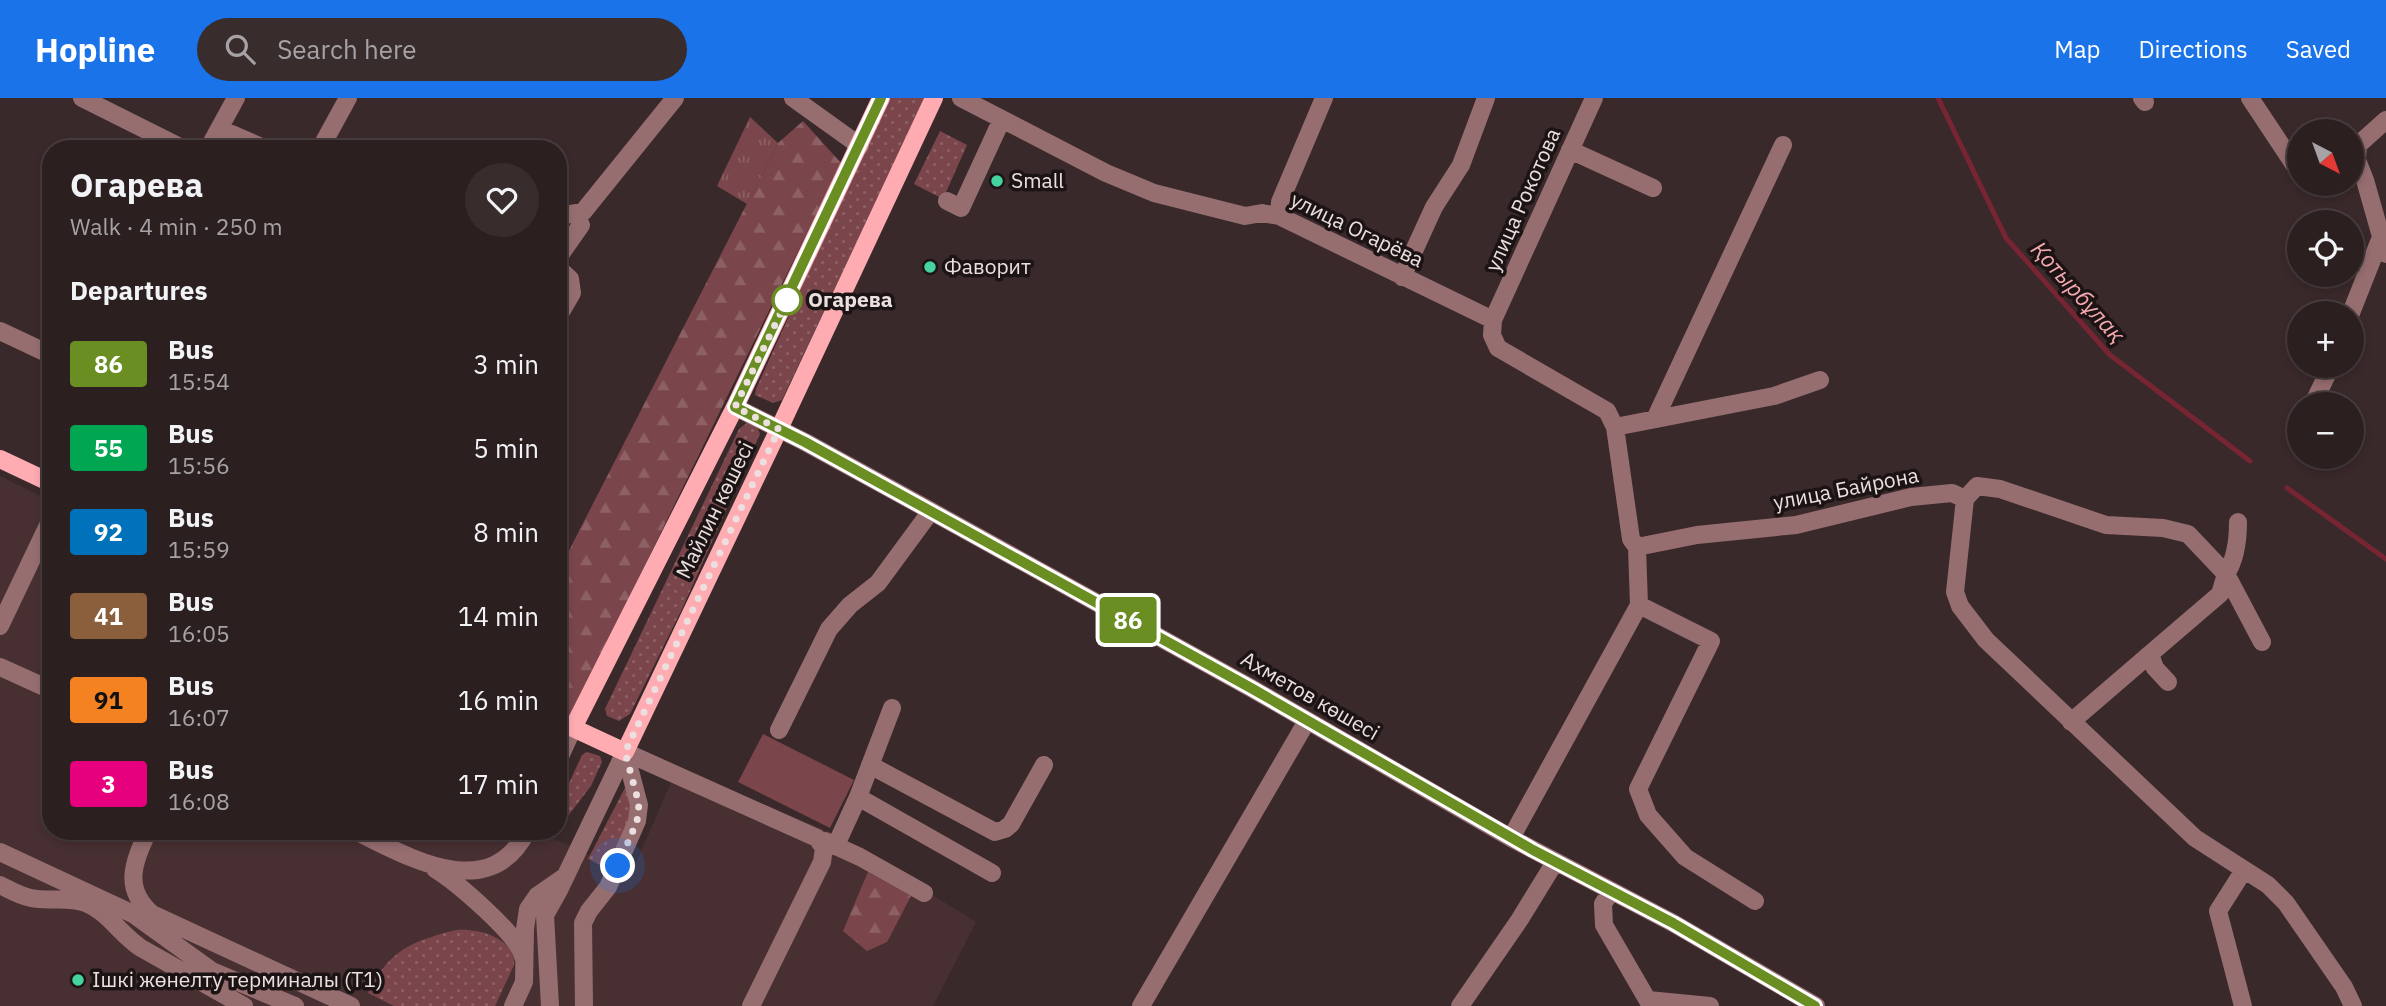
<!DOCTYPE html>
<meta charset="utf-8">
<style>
body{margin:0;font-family:"IBM Plex Sans",sans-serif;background:#382c2d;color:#f1f3f6;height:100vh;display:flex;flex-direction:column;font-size:26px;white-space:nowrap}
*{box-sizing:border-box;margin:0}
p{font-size:23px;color:#a6a2a5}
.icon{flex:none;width:38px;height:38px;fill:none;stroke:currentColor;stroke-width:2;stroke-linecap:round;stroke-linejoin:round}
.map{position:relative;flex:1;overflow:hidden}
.drawer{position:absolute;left:42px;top:42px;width:525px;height:700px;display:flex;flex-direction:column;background:#2c1f20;border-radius:28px;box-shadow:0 4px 10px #0003,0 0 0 2px #483d3e}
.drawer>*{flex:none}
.badge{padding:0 14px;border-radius:5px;font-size:24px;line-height:46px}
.needle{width:46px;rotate:139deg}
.controls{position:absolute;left:2287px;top:21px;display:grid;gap:14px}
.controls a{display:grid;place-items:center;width:77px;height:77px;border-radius:50%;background:#2c1f20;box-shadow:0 4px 10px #0003,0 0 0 2px #483d3e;font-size:35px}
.you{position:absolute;width:35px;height:35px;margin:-18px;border:5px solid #fff;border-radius:50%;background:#1a73e8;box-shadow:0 0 0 10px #1a73e833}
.map>.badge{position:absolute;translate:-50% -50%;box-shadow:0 0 0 4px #fff}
h2{padding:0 28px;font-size:26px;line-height:63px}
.round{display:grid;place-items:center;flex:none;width:74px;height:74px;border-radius:37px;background:#382c2d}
.headline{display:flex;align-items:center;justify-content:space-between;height:119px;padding:0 28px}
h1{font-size:33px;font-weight:700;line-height:52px}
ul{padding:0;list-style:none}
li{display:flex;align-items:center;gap:21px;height:84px;padding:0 28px}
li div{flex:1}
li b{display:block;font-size:26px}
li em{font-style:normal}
li .badge{min-width:77px;font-weight:700;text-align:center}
header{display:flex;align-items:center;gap:42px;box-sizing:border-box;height:98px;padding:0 35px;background:#1a73e8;color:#fff}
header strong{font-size:33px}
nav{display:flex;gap:38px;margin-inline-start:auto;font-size:24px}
.search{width:490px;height:63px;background:#382c2d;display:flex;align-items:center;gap:18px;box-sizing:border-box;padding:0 24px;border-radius:38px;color:#a6a2a5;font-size:26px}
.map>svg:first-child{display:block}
</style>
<header>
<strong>Hopline</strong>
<div class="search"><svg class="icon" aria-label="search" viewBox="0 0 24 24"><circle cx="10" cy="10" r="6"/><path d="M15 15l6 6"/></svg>Search here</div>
<nav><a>Map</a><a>Directions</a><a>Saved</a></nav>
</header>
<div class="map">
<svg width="2386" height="908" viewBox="0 0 2386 908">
<defs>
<pattern id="grass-dots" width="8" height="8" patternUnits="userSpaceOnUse" patternTransform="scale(1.75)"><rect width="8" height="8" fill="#7a464b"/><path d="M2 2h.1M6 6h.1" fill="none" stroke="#8d6064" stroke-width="1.8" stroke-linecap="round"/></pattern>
<pattern id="forest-firs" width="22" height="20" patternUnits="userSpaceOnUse" patternTransform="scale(1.75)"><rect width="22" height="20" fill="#7a464b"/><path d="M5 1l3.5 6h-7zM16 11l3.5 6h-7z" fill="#8d6064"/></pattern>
<pattern id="park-tufts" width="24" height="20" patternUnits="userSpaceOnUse" patternTransform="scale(1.75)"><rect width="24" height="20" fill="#7a464b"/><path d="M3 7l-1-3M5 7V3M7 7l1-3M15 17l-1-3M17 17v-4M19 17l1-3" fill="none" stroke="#8d6064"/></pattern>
</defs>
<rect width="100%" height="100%" fill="#3a292a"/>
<path fill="#483032" d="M 0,378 L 51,403 L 51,733 L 537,733 L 631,776 L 677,671 L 835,736 L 976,824 L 933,908 L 0,908 Z"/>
<path fill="url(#grass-dots)" d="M 887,0 L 925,0 L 782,302 L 773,305 L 755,297 L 756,291 Z
M 940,33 L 967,47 L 943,101 L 914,86 Z
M 748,324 L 756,326 L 760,336 L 682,511 L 630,616 L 619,623 L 607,618 L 605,611 L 739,331 Z
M 587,654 L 600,658 L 602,664 L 591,688 L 558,731 L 558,709 L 582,657 Z
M 629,682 L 632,721 L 609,771 L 588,761 Z
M 456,832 C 478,830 516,840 514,867 L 495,908 L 394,908 L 368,895 C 389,852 412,843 456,832 Z"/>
<path fill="url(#forest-firs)" d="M 803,23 L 841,65 L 571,619 L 558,613 L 558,474 L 778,45 Z
M 868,774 L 911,798 L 887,844 L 867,853 L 843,833 Z"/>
<path fill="url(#park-tufts)" d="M 750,19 L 778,45 L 747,106 L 717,88 Z"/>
<path fill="#7a464b" d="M 763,636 L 854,682 L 830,730 L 738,684 Z"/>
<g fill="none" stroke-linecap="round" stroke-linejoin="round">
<path stroke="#772533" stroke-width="5" d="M 1938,0 L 2006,140 L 2110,257 L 2250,363
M 2287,390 L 2386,461"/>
<path stroke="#966e70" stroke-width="18" d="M 82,0 L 184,51
M 793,0 L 860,48
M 961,0 L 1106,75 L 1154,95 L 1245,118 L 1262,115 L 1279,118 L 1493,222 L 1492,237 L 1498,250 L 1607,313 L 1615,329 L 1631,441 L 1637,449
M 2142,0 L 2145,4
M 2250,0 L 2295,68 L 2300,71
M 2386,22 L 2358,47 L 2357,62 L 2365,82 L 2386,156
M 220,31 L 266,51
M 208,51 L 236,0
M 320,51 L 348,0
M 1570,52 L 1653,90
M 947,103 L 961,110 L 1002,21
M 558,118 L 583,114 L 675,0
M 1279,118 L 1280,104 L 1324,0
M 558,160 L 581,127
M 558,170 L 570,181 L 572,195 L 558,219
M 1402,179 L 1434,109 L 1461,67 L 1486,0
M 2351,215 L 2381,139
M 1493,222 L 1594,0
M 0,233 L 51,257
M 2313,306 L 2331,268
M 735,309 L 805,344 L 931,413 L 1251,590 L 1511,740 L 1673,825 L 1816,908
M 1655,321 L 1783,47
M 1615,329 L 1774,298 L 1820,282
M 1965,401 L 1977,388 L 2000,391 L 2106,427 L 2163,430 L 2188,436 L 2226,476 C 2236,461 2238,442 2238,424
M 2226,476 L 2262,544
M 1639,507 L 1711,543 L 1638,691 L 1648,717 L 1685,759 L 1755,803
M 0,528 L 51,421
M 0,569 L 51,592
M 2168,584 L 2155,570 L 2150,556 L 2220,496 L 2226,476
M 2071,624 L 2150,556
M 779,632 L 829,531 L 850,507 L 878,485 L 931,413
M 625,654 L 817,740 L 824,750 L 822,764 L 751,908
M 558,663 L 573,630
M 870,667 L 995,734 L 1005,731 L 1011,726 L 1044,667
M 858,699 L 992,775
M 148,733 C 134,764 122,790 152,816 L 351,908
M 355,733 C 407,758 489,808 527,733
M 1511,740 L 1639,507 L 1637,449 L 1697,437 L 1796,427 L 1911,399 L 1952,395 L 1965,401 L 1955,494 L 1960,508 L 1986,542 L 2195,740 L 2268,787 L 2286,805 L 2344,889 L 2353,908
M 825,743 L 860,759 L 924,795
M 836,747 L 858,699 L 892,610
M 0,754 L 133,816 L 212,873 L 295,908
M 435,771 C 455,783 519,837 523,859
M 0,787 C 10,792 20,798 31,800 C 49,804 68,798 86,805 C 108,814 121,837 141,850 L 244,908
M 1611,793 L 1603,806 L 1604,827 L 1651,908
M 1648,902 L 1710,908
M 513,908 L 524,884 L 525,831 L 528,811 L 537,798 L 563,780
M 550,908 L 545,817 L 559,792 L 625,654
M 584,908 L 583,825 L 589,813 L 608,789 L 637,723 L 639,707 L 625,654
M 1141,908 L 1307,623
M 1460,908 L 1520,821 L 1555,764
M 2243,908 L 2218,813 L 2244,772"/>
<path stroke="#feacb2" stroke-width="18" d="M 0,361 L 51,385
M 558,623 L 625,654 L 779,331 L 934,0
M 573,630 L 735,309 L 881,0"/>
</g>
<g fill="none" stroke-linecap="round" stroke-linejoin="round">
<defs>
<path id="line" d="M 881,0 L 735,309 L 805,344 L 954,426 L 1251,590 L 1533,752 L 1673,825 L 1815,908"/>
</defs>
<use href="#line" stroke="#fff" stroke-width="16"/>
<use href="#line" stroke="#6b8e23" stroke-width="10"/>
<path stroke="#ebdfdf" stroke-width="7" stroke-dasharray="0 12.6" d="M 618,768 L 637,723 L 639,706 L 625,654 L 779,331 L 735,309 L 787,202"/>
</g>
<g fill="#45d49f" stroke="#1c1414" stroke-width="2.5">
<circle cx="997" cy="83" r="7"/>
<circle cx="930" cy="169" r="7"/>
<circle cx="78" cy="882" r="7"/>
</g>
<circle fill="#fff" stroke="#6b8e23" stroke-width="3.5" cx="787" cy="202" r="14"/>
<g text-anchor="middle" stroke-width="7" stroke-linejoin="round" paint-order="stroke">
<g font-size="21" fill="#ebdfdf" stroke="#1c1414" text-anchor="start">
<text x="1011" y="90">Small</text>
<text x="944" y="176">Фаворит</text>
<text x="92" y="889">Ішкі жөнелту терминалы (Т1)</text>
</g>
<g font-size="21" fill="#ebdfdf" stroke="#1c1414">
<text transform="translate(1523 102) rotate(-66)" y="7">улица Рокотова</text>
<text transform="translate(1357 132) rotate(26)" y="7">улица Огарёва</text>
<text transform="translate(1846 391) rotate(-11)" y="7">улица Байрона</text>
<text transform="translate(715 412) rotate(-64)" y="7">Майлин көшесі</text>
<text transform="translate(1310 598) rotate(30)" y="7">Ахметов көшесі</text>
</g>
<g font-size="21" font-weight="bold" fill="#ebdfdf" stroke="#1c1414" text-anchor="start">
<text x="808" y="209">Огарева</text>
</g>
<g font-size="23" font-style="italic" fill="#f3a9af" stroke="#1c1414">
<text transform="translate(2078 194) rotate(48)" y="8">Қотырбұлақ</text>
</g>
</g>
</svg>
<div class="controls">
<a><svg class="needle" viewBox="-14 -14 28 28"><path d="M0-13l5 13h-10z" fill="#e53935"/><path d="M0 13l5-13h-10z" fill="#a6a2a5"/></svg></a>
<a><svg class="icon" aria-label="locate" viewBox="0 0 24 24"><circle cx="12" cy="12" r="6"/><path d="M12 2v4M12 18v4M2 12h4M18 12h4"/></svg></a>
<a>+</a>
<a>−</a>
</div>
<div class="you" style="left:618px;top:768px"></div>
<b class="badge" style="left:1128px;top:522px;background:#6b8e23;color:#fff">86</b>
<section class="drawer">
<div class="headline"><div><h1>Огарева</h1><p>Walk · 4 min · 250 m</p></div><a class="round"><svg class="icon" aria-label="heart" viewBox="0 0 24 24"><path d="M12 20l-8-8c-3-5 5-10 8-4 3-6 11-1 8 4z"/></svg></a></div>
<h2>Departures</h2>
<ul>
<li><span class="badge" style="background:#6b8e23;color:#fff">86</span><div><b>Bus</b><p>15:54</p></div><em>3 min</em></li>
<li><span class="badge" style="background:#00a651;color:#fff">55</span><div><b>Bus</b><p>15:56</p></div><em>5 min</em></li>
<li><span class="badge" style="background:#0072bc;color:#fff">92</span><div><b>Bus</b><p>15:59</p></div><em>8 min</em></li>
<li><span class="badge" style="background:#8b5e3c;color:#fff">41</span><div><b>Bus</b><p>16:05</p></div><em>14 min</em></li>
<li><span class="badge" style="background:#f58220;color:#111">91</span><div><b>Bus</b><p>16:07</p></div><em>16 min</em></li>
<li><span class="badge" style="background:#e6007e;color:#fff">3</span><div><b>Bus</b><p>16:08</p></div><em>17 min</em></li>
</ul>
</section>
</div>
